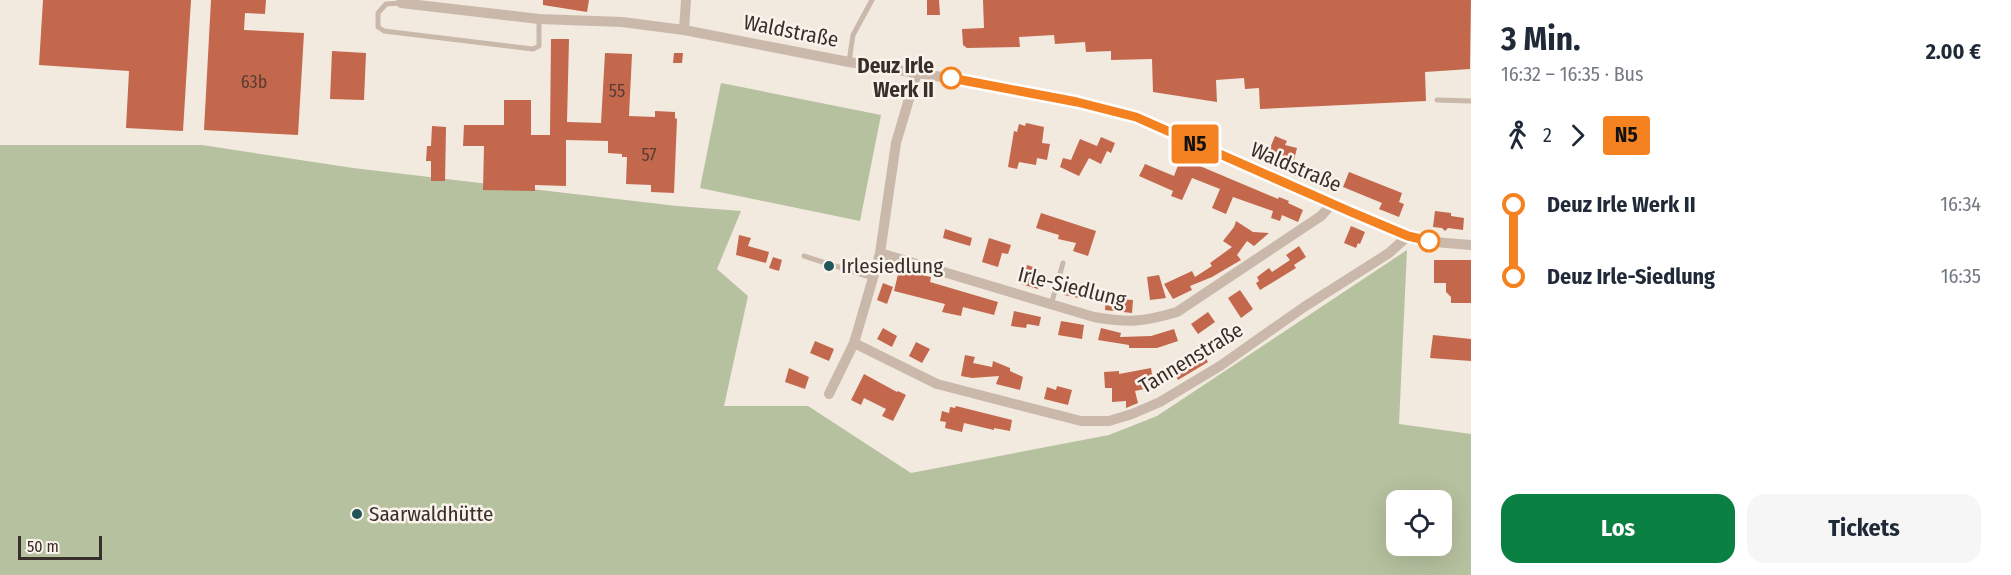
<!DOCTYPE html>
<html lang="de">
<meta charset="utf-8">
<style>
body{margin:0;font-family:"Fira Sans Condensed",sans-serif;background:#f6f6f7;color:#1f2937;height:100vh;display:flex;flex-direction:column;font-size:22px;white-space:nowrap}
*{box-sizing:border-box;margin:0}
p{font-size:20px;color:#747a83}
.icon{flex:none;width:33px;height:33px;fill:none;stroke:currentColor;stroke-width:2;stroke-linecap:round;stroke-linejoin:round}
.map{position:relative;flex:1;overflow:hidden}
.drawer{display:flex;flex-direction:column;background:#fff;width:540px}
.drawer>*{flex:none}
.badge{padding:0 12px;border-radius:4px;font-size:21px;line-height:39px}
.tools{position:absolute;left:1386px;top:490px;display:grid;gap:12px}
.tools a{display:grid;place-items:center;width:66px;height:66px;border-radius:12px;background:#fff;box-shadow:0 6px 24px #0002;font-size:30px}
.scale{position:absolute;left:18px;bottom:15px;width:84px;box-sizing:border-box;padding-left:6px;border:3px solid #382e2a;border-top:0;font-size:16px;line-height:21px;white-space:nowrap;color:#382e2a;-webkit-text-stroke:4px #faf3eb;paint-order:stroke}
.map>.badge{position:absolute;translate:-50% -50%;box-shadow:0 0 0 3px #fff}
.legs{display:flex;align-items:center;gap:9px;height:66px;padding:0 30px;font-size:20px}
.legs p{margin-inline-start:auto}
.overview{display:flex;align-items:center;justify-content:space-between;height:102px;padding:0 30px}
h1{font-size:33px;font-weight:700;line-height:45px}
.cta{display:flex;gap:12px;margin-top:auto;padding:12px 30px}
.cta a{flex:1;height:69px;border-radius:18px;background:#0b8043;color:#fff;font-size:24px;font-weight:700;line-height:69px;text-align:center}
.cta a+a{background:#f6f6f7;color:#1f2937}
ul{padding:0 30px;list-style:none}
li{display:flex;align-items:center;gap:21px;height:72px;font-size:22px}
li i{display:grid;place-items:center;width:9px;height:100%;margin:0 8px;background:currentColor}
li i::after{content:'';width:15px;height:15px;margin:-8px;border:4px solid;border-radius:50%;background:#fff}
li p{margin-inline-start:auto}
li:first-child i{background:linear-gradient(#0000 50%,currentColor 0)}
li:last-child i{background:linear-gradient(currentColor 50%,#0000 0)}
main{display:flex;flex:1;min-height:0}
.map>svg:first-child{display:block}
</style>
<main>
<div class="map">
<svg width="1471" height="575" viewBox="0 0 1471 575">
<rect width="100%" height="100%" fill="#f2e9df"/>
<path fill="#b6c19f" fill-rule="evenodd" d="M 721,83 L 881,115 L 860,221 L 700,188 Z
M 0,145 L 202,145 L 353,168 L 677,206 L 741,211 L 717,269 L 748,296 L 724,406 L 808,406 L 911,473 L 1109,435 L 1157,416 L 1407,250 L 1399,424 L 1471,434 L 1471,575 L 0,575 ZM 1396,501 L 1442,501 L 1442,546 L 1396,546 Z"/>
<path fill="#c3684c" d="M 43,0 L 191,0 L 183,131 L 126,128 L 129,71 L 39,65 Z
M 211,0 L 266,0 L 265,14 L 245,13 L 244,30 L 304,33 L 298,135 L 204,130 Z
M 543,0 L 589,0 L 587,12 L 543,5 Z
M 927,0 L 939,0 L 940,15 L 927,15 Z
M 983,0 L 1471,0 L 1470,69 L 1425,72 L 1426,101 L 1260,109 L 1259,88 L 1245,89 L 1244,78 L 1216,80 L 1217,102 L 1153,92 L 1152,59 L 1111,60 L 1111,51 L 1086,52 L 1085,42 L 1055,44 L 1054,35 L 1019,37 L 1020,47 L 967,48 L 963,45 L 962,29 L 984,28 Z
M 551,39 L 569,39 L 567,122 L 601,123 L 605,53 L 632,54 L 629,116 L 655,117 L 655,111 L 675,112 L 675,118 L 677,119 L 674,193 L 651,192 L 651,185 L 626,184 L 627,157 L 622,157 L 622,154 L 608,153 L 608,141 L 566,140 L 566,186 L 535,185 L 535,191 L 483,190 L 484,146 L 463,146 L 464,125 L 504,125 L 504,100 L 531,100 L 531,135 L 550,135 Z
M 332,51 L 366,53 L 364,100 L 330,99 Z
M 674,53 L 683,53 L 682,63 L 673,63 Z
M 1026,123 L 1044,127 L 1042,143 L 1050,144 L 1047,160 L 1037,158 L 1036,165 L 1019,162 L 1017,169 L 1008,167 L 1014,131 L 1017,132 L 1019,124 L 1025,126 Z
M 432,126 L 446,127 L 445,181 L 431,181 L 431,161 L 426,161 L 427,146 L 431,146 Z
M 1275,136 L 1287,141 L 1285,145 L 1297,148 L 1294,160 L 1337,179 L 1332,191 L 1287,172 L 1290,165 L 1267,155 Z
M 1101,137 L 1115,143 L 1111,153 L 1107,151 L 1101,164 L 1089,158 L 1079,176 L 1060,167 L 1063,158 L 1071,160 L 1080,139 L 1097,146 Z
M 1188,161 L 1278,199 L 1279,197 L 1289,201 L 1288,203 L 1303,210 L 1298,222 L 1282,215 L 1280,221 L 1271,218 L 1273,211 L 1233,197 L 1226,214 L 1212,208 L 1220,189 L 1192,178 L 1182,200 L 1171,196 L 1173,191 L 1139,176 L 1145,164 L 1174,176 L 1179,163 L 1186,166 Z
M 1349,172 L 1402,193 L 1399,202 L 1404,204 L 1399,217 L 1379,209 L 1382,203 L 1343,187 Z
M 1435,211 L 1451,213 L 1451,216 L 1464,218 L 1463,230 L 1448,228 L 1445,231 L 1442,228 L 1433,227 Z
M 1041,213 L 1096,231 L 1088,256 L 1073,251 L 1076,243 L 1058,239 L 1059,235 L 1036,228 Z
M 1236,221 L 1253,232 L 1269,233 L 1254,246 L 1247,241 L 1237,255 L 1241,260 L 1212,277 L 1190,286 L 1192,290 L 1173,299 L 1164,284 L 1192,271 L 1195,277 L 1212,266 L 1210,263 L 1232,247 L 1223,241 L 1234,227 Z
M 1351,226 L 1365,232 L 1360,244 L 1358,243 L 1356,248 L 1344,243 Z
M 945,229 L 972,238 L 970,246 L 943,238 Z
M 739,235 L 751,238 L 748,246 L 769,252 L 766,263 L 736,255 Z
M 989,238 L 1011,245 L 1008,254 L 1002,253 L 998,267 L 982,262 Z
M 1299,246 L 1306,257 L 1294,265 L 1296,268 L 1260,290 L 1256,283 L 1259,281 L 1257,277 L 1269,268 L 1272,272 L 1290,260 L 1286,255 Z
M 773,257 L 782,260 L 779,271 L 769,268 Z
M 1434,260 L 1471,260 L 1471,303 L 1451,303 L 1451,297 L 1446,292 L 1446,283 L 1434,283 Z
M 1027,265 L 1039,269 L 1037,276 L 1042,278 L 1038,289 L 1021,284 Z
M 899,270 L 931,277 L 930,282 L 998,302 L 994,315 L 963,307 L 961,316 L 942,312 L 945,304 L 894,291 Z
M 1159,275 L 1166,298 L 1150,300 L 1147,277 Z
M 1067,282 L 1081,285 L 1079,298 L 1064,295 Z
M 883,283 L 893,287 L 887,304 L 877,300 Z
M 1240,290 L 1253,309 L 1241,318 L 1228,298 Z
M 1106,298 L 1133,300 L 1132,313 L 1105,310 Z
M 1014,311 L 1041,317 L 1039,326 L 1027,324 L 1026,328 L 1011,326 Z
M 1208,312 L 1215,322 L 1198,334 L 1191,324 Z
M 1061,321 L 1084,325 L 1082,339 L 1058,335 Z
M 883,328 L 897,336 L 892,347 L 877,339 Z
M 1101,328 L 1121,333 L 1120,337 L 1151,336 L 1174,329 L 1178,341 L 1157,348 L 1129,348 L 1129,345 L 1098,340 Z
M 1433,335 L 1471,339 L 1471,361 L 1430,358 Z
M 815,341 L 834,349 L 829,361 L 810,353 Z
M 916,342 L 930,349 L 922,363 L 909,356 Z
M 1203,354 L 1208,362 L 1178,380 L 1173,370 L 1186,361 L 1187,364 Z
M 965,355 L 975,357 L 973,363 L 992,367 L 993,361 L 1010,368 L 1010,371 L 1023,377 L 1020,390 L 996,384 L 999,376 L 972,378 L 961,376 Z
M 789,368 L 809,377 L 805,389 L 785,382 Z
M 1151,368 L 1154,387 L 1135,391 L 1138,403 L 1126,408 L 1126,401 L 1112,402 L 1112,388 L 1105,388 L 1104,372 L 1119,371 L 1119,374 Z
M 864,374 L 897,392 L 898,391 L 906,395 L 893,421 L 882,416 L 886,409 L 864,398 L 861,405 L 851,400 Z
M 1057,386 L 1072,390 L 1068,405 L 1044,399 L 1047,387 L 1056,390 Z
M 956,406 L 1012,420 L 1010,431 L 994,428 L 994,430 L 964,423 L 962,432 L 945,428 L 946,422 L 940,421 L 942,411 L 949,413 L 950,407 L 955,408 Z"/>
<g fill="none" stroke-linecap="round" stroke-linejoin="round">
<path stroke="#cab9ab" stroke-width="5" d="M 401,3 L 386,4 L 378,13 L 378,27 L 384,31 L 533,49 L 539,46 L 539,19
M 849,62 L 853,35 L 872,0
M 1437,100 L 1471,101
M 804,256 L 873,278
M 1051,305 L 1063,263"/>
<path stroke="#cab9ab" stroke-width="10" d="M 686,0 L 684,30 L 849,62 L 991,85 L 1077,102 L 1136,117 L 1408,236 L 1434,242 L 1471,245
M 401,3 L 539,19 L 622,22 L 684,30
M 880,253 L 1094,317 C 1128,323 1143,322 1177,312 L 1321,216 L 1332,204
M 854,343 L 937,384 L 1081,421 L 1109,421 L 1132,414 L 1160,402 L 1220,366 L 1304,307 L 1389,253 L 1408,236
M 829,394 L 854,343 L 873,278 L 880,253 L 896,143 L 917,72"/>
</g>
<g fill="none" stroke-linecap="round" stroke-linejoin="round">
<defs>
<path id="line-1" d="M 951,78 L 1077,102 L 1136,117 L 1351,212 L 1408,236 L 1429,241"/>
</defs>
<use href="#line-1" stroke="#fff" stroke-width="14"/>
<use href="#line-1" stroke="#f58220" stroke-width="9"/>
</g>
<g fill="#fff" stroke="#f58220" stroke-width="3">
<circle cx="951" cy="78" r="10"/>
<circle cx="1429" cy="241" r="10"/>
</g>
<g fill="#205559" stroke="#faf3eb" stroke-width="2">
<circle cx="829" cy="266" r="6"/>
<circle cx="357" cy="514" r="6"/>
</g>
<g text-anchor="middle" stroke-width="5" stroke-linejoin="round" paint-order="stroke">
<g font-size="18" fill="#5b3c32">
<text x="254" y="88">63b</text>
<text x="617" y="97">55</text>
<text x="649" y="161">57</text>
</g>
<g font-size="21" fill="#382e2a" stroke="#faf3eb">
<text transform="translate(791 31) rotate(11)" y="7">Waldstraße</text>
<text transform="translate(1296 167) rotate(23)" y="7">Waldstraße</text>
<text transform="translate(1072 287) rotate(14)" y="7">Irle-Siedlung</text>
<text transform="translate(1191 358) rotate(-31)" y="7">Tannenstraße</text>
</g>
<g font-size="21" font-weight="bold" fill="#382e2a" stroke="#faf3eb" text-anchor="end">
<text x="934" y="73">Deuz Irle<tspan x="934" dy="24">Werk II</tspan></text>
</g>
<g font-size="21" fill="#382e2a" stroke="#faf3eb" text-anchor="start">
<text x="841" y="273">Irlesiedlung</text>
<text x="369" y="521">Saarwaldhütte</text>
</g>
</g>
</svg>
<div class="tools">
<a><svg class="icon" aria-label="locate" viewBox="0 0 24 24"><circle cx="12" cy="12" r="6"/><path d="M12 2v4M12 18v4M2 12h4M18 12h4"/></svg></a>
</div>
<div class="scale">50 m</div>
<b class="badge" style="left:1195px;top:144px;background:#f58220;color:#111">N5</b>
</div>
<section class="drawer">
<div class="overview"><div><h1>3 Min.</h1><p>16:32 – 16:35 · Bus</p></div><b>2.00 €</b></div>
<div class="legs"><svg class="icon" aria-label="walk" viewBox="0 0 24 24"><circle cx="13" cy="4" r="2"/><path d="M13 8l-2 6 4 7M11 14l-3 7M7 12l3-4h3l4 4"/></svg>2<svg class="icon" aria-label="forward" viewBox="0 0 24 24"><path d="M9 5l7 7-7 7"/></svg><b class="badge" style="background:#f58220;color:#111">N5</b></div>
<ul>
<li><i style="color:#f58220"></i><b>Deuz Irle Werk II</b><p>16:34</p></li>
<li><i style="color:#f58220"></i><b>Deuz Irle-Siedlung</b><p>16:35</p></li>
</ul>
<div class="cta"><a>Los</a><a>Tickets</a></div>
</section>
</main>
